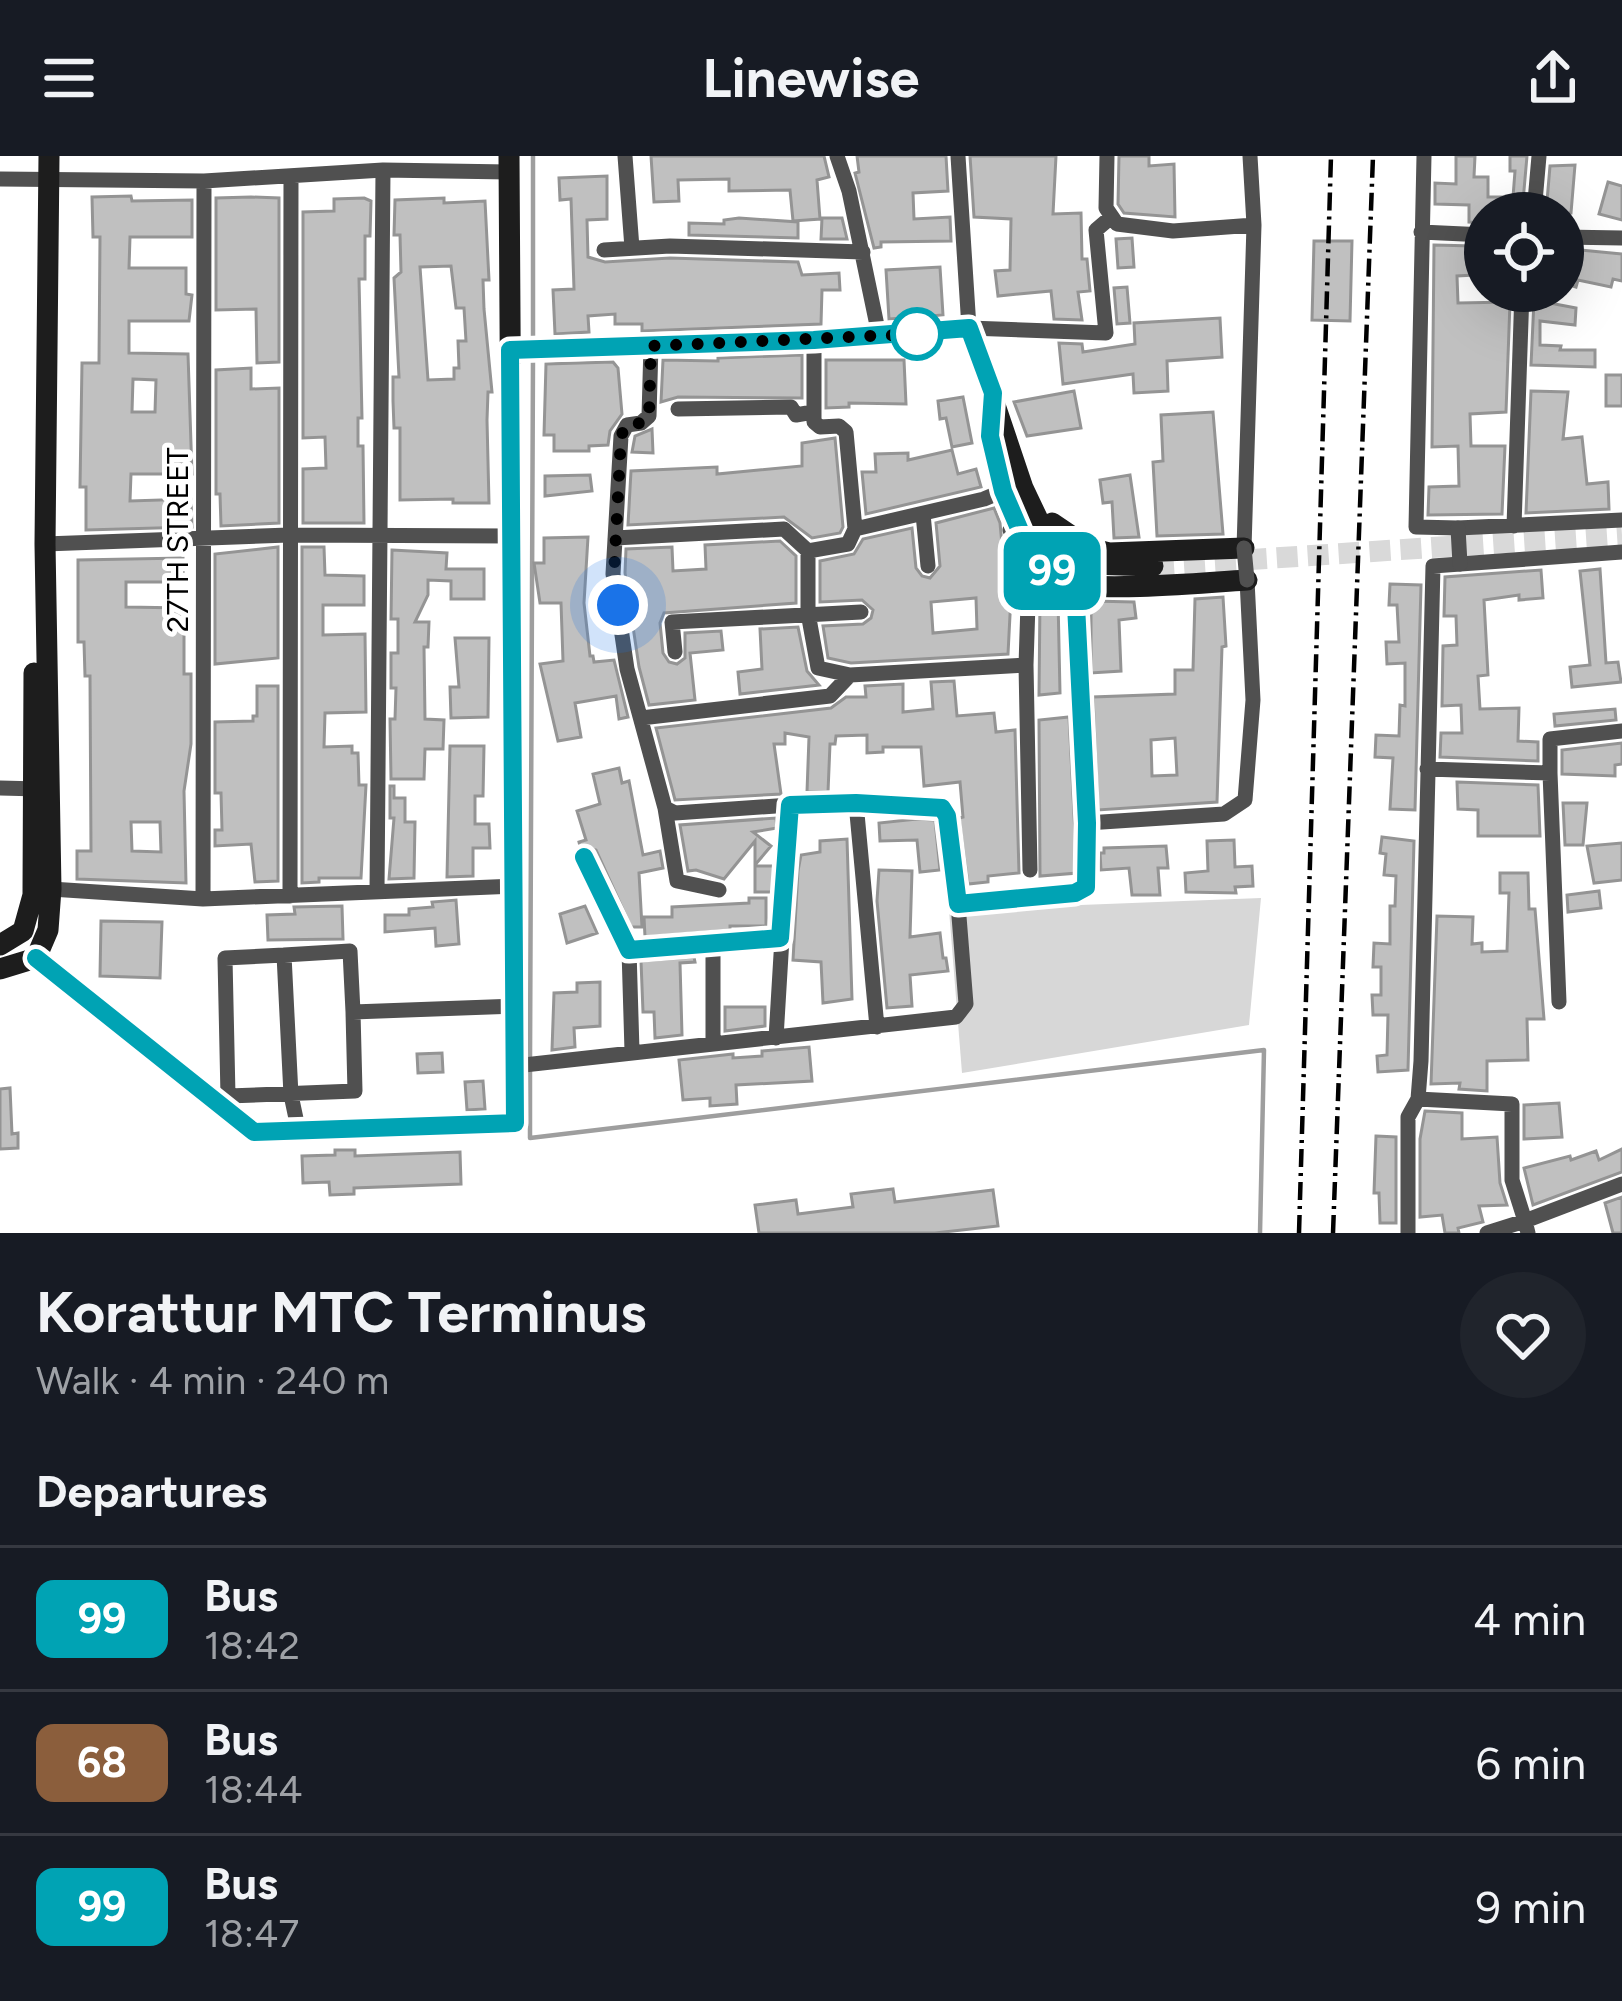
<!DOCTYPE html>
<meta charset="utf-8">
<style>
body{margin:0;font-family:Figtree,sans-serif;background:#20242c;color:#f1f3f6;height:100vh;display:flex;flex-direction:column;font-size:45px;white-space:nowrap}
*{box-sizing:border-box;margin:0}
p{font-size:39px;color:#9ea1a6}
.icon{flex:none;width:66px;height:66px;fill:none;stroke:currentColor;stroke-width:2;stroke-linecap:round;stroke-linejoin:round}
.map{position:relative;height:1077px;overflow:hidden}
.side{display:flex;flex-direction:column;background:#171b24;flex:1}
.side>*{flex:none}
.badge{padding:0 24px;border-radius:18px;font-size:42px;line-height:78px}
.buttons{position:absolute;left:1464px;top:36px;display:grid;gap:24px}
.buttons a{display:grid;place-items:center;width:120px;height:120px;border-radius:50%;background:#171b24;box-shadow:0 12px 48px #0002;font-size:60px}
.you{position:absolute;width:60px;height:60px;margin:-30px;border:9px solid #fff;border-radius:50%;background:#1a73e8;box-shadow:0 0 0 18px #1a73e833}
.map>.badge{position:absolute;translate:-50% -50%;box-shadow:0 0 0 6px #fff}
h2{padding:0 36px;font-size:45px;line-height:108px}
.round{display:grid;place-items:center;flex:none;width:126px;height:126px;border-radius:63px;background:#20242c}
.summary{display:flex;align-items:center;justify-content:space-between;height:204px;padding:0 36px}
h1{font-size:57px;font-weight:700;line-height:90px}
ul{padding:0;list-style:none}
li{display:flex;align-items:center;gap:36px;height:144px;padding:0 36px;border-top:3px solid #363941}
li div{flex:1}
li b{display:block;font-size:45px}
li em{font-style:normal}
li .badge{min-width:132px;font-weight:700;text-align:center}
header{display:flex;justify-content:space-between;align-items:center;height:156px;padding:0 36px;background:#171b24;font-size:54px;font-weight:700}
.map>svg:first-child{display:block}
</style>
<header><svg class="icon" aria-label="menu" viewBox="0 0 24 24"><path d="M4 6h16M4 12h16M4 18h16"/></svg>Linewise<svg class="icon" aria-label="share" viewBox="0 0 24 24"><path d="M12 15V3M7 8l5-5 5 5M5 13v7h14v-7"/></svg></header>
<div class="map">
<svg width="1622" height="1077" viewBox="0 0 1622 1077">
<rect width="100%" height="100%" fill="#fff"/>
<path fill="#d7d7d7" d="M 1261,742 L 1249,869 L 962,917 L 949,754 Z"/>
<g fill="none" stroke-linecap="round" stroke-linejoin="round">
<path stroke="#9e9e9e" stroke-width="4.5" d="M 533,184 L 533,0
M 530,904 L 533,201
M 530,915 L 530,982 L 1264,894 L 1260,1077"/>
</g>
<path fill="#c0c0c0" stroke="#949494" stroke-width="3" fill-rule="evenodd" d="M 651,0 L 824,0 L 829,21 L 817,24 L 820,63 L 793,65 L 790,34 L 729,35 L 729,23 L 678,24 L 679,45 L 654,46 Z
M 857,0 L 946,0 L 948,35 L 913,37 L 914,63 L 950,61 L 951,85 L 881,86 L 881,91 L 874,92 L 855,17 L 859,16 Z
M 970,0 L 1056,0 L 1053,58 L 1081,57 L 1082,103 L 1087,103 L 1090,135 L 1078,136 L 1082,164 L 1054,163 L 1051,135 L 998,140 L 995,115 L 1010,114 L 1011,63 L 974,61 Z
M 1119,0 L 1149,0 L 1149,10 L 1174,8 L 1175,61 L 1124,57 L 1118,48 Z
M 1456,0 L 1475,0 L 1474,21 L 1488,21 L 1488,41 L 1513,41 L 1515,15 L 1510,15 L 1510,0 L 1527,0 L 1522,57 L 1485,57 L 1485,67 L 1469,66 L 1469,49 L 1435,48 L 1435,27 L 1456,28 Z
M 1575,9 L 1571,57 L 1546,57 L 1550,10 Z
M 607,20 L 607,63 L 587,64 L 588,101 L 605,106 L 670,102 L 798,106 L 802,119 L 839,117 L 840,134 L 822,134 L 821,168 L 642,175 L 642,168 L 615,168 L 615,158 L 588,160 L 589,176 L 555,178 L 553,134 L 574,133 L 571,43 L 560,44 L 559,22 Z
M 1608,26 L 1622,30 L 1622,64 L 1599,58 Z
M 131,40 L 132,45 L 192,44 L 192,81 L 130,81 L 129,112 L 186,112 L 186,138 L 192,139 L 189,165 L 129,165 L 129,197 L 188,198 L 192,318 L 131,318 L 130,345 L 191,343 L 192,371 L 86,374 L 86,331 L 80,331 L 82,207 L 99,207 L 100,81 L 93,81 L 92,41 ZM 133,223 L 156,224 L 155,256 L 132,256 Z
M 251,41 L 279,42 L 279,206 L 257,207 L 256,153 L 216,154 L 216,42 Z
M 364,42 L 371,45 L 370,80 L 365,80 L 365,123 L 359,123 L 362,262 L 358,262 L 358,290 L 363,290 L 364,367 L 303,367 L 303,313 L 326,312 L 325,281 L 303,282 L 303,56 L 334,55 L 334,43 Z
M 444,42 L 444,47 L 485,45 L 489,124 L 483,124 L 484,153 L 492,236 L 488,236 L 487,264 L 489,347 L 453,347 L 453,343 L 400,344 L 400,272 L 394,272 L 393,245 L 393,221 L 399,221 L 394,122 L 401,116 L 400,79 L 394,79 L 395,44 ZM 451,110 L 456,152 L 464,152 L 466,185 L 458,185 L 459,212 L 454,212 L 454,223 L 428,224 L 420,111 Z
M 739,62 L 798,66 L 798,82 L 689,79 L 689,67 L 724,68 L 724,64 Z
M 822,62 L 842,62 L 847,83 L 821,83 Z
M 1132,82 L 1134,111 L 1118,112 L 1116,83 Z
M 1314,85 L 1352,85 L 1350,165 L 1312,164 Z
M 1434,89 L 1473,90 L 1474,119 L 1457,120 L 1458,147 L 1510,146 L 1506,256 L 1470,258 L 1471,290 L 1505,290 L 1502,358 L 1428,359 L 1429,331 L 1459,330 L 1458,290 L 1432,291 Z
M 1570,93 L 1622,98 L 1622,125 L 1613,123 L 1611,131 L 1578,124 L 1576,131 L 1563,127 Z
M 940,111 L 943,159 L 889,163 L 886,114 Z
M 1127,131 L 1130,167 L 1117,168 L 1114,132 Z
M 1534,144 L 1576,152 L 1575,169 L 1540,165 L 1540,189 L 1561,190 L 1560,194 L 1595,194 L 1595,211 L 1531,209 Z
M 1220,162 L 1222,201 L 1167,205 L 1168,235 L 1134,237 L 1133,218 L 1063,228 L 1059,187 L 1082,188 L 1083,196 L 1135,188 L 1134,167 Z
M 802,199 L 802,242 L 678,241 L 661,246 L 663,204 L 718,205 L 718,202 Z
M 826,204 L 904,204 L 906,248 L 849,247 L 849,251 L 826,252 Z
M 613,206 L 618,212 L 622,258 L 610,275 L 608,289 L 589,290 L 589,295 L 554,295 L 554,279 L 544,279 L 546,208 Z
M 251,212 L 251,233 L 279,232 L 279,367 L 221,370 L 220,338 L 216,338 L 216,214 Z
M 1606,219 L 1622,219 L 1622,250 L 1606,250 Z
M 1074,235 L 1081,272 L 1027,280 L 1014,246 Z
M 1531,235 L 1568,236 L 1563,283 L 1582,281 L 1587,328 L 1608,326 L 1609,353 L 1526,357 Z
M 963,241 L 972,287 L 952,291 L 946,262 L 940,263 L 938,245 Z
M 1213,256 L 1223,378 L 1157,380 L 1153,306 L 1163,305 L 1161,259 Z
M 652,273 L 653,297 L 632,296 L 635,280 Z
M 835,282 L 843,371 L 840,377 L 812,382 L 784,361 L 628,369 L 631,315 L 717,311 L 717,318 L 802,310 L 802,287 Z
M 952,294 L 958,318 L 976,313 L 981,331 L 866,358 L 862,316 L 876,316 L 875,298 L 908,297 L 908,304 Z
M 590,319 L 592,335 L 545,340 L 545,320 Z
M 1130,319 L 1139,381 L 1114,382 L 1112,346 L 1103,347 L 1100,324 Z
M 994,352 L 1000,367 L 1005,420 L 1012,420 L 1008,498 L 851,507 L 828,502 L 823,470 L 863,468 L 871,462 L 873,454 L 862,444 L 820,446 L 820,405 L 854,398 L 863,383 L 912,372 L 916,412 L 922,420 L 930,422 L 940,410 L 936,367 ZM 976,442 L 977,473 L 933,477 L 931,446 Z
M 588,381 L 584,447 L 590,500 L 593,500 L 594,506 L 614,504 L 628,561 L 619,563 L 616,540 L 575,547 L 581,581 L 558,585 L 540,508 L 563,505 L 561,447 L 540,447 L 534,407 L 544,407 L 544,382 Z
M 780,385 L 796,400 L 796,447 L 664,457 L 660,467 L 663,497 L 669,506 L 677,508 L 685,502 L 685,477 L 721,475 L 723,494 L 690,497 L 695,544 L 649,549 L 639,511 L 625,417 L 626,393 L 672,391 L 673,415 L 706,413 L 705,389 Z
M 278,391 L 278,502 L 215,508 L 215,398 Z
M 302,391 L 324,391 L 325,419 L 364,420 L 364,449 L 323,449 L 323,479 L 365,478 L 366,556 L 325,557 L 324,591 L 352,590 L 352,597 L 358,597 L 359,629 L 366,629 L 361,722 L 319,722 L 319,726 L 302,727 Z
M 392,394 L 447,397 L 446,413 L 484,413 L 484,443 L 451,443 L 451,425 L 428,424 L 428,439 L 415,466 L 429,466 L 428,491 L 424,491 L 425,563 L 444,564 L 443,593 L 425,593 L 424,623 L 391,623 L 390,563 L 395,563 L 396,532 L 391,532 L 391,497 L 398,497 L 398,463 L 391,463 Z
M 183,402 L 183,426 L 126,426 L 126,451 L 184,452 L 184,518 L 191,518 L 191,588 L 184,635 L 186,727 L 77,723 L 77,695 L 91,695 L 90,520 L 85,520 L 84,486 L 78,486 L 78,404 ZM 131,666 L 160,666 L 161,696 L 132,695 Z
M 1600,413 L 1606,507 L 1618,506 L 1621,526 L 1572,531 L 1570,511 L 1590,509 L 1580,415 Z
M 1541,414 L 1543,442 L 1519,444 L 1519,439 L 1484,444 L 1488,519 L 1478,520 L 1480,553 L 1519,552 L 1518,585 L 1538,586 L 1538,605 L 1440,601 L 1441,577 L 1462,577 L 1461,549 L 1442,550 L 1443,490 L 1457,489 L 1456,460 L 1444,460 L 1445,421 Z
M 1390,428 L 1421,429 L 1415,654 L 1390,653 L 1393,602 L 1375,601 L 1376,579 L 1399,580 L 1400,549 L 1405,550 L 1405,507 L 1387,508 L 1386,486 L 1399,486 L 1397,449 L 1389,449 Z
M 1223,441 L 1226,490 L 1222,491 L 1217,646 L 1098,654 L 1093,541 L 1175,538 L 1175,514 L 1193,514 L 1195,443 ZM 1175,582 L 1177,619 L 1152,620 L 1151,584 Z
M 1040,443 L 1058,443 L 1060,537 L 1039,539 Z
M 1091,445 L 1134,446 L 1136,462 L 1119,464 L 1121,515 L 1091,517 Z
M 798,471 L 807,515 L 819,529 L 740,538 L 738,516 L 762,513 L 760,473 Z
M 455,482 L 489,482 L 488,561 L 451,562 L 450,531 L 459,531 Z
M 954,525 L 957,560 L 994,557 L 996,576 L 1015,574 L 1019,717 L 988,720 L 988,726 L 968,728 L 959,662 L 963,661 L 960,626 L 924,630 L 921,591 L 883,591 L 883,596 L 867,597 L 867,579 L 836,580 L 835,588 L 830,588 L 828,636 L 807,636 L 809,581 L 785,577 L 785,588 L 774,588 L 781,638 L 675,644 L 656,572 L 831,552 L 846,541 L 866,541 L 865,530 L 903,528 L 903,556 L 933,553 L 931,526 Z
M 257,530 L 278,530 L 278,725 L 255,726 L 251,688 L 215,690 L 215,674 L 222,674 L 221,637 L 215,637 L 215,566 L 253,565 L 253,560 L 257,560 Z
M 1615,553 L 1616,564 L 1555,570 L 1554,558 Z
M 1069,561 L 1077,717 L 1040,720 L 1039,564 Z
M 1622,587 L 1622,608 L 1615,609 L 1615,620 L 1562,618 L 1562,594 Z
M 450,590 L 484,590 L 483,640 L 475,640 L 475,668 L 489,668 L 490,692 L 473,692 L 473,720 L 447,721 Z
M 619,612 L 622,627 L 629,625 L 643,699 L 660,695 L 663,712 L 639,717 L 642,771 L 631,771 L 596,694 L 580,690 L 579,686 L 586,684 L 577,655 L 600,648 L 593,618 Z
M 1457,626 L 1538,629 L 1540,680 L 1478,680 L 1478,654 L 1458,653 Z
M 390,630 L 394,630 L 394,642 L 405,642 L 405,666 L 415,666 L 414,722 L 389,723 L 394,662 L 390,662 Z
M 1563,647 L 1587,647 L 1583,689 L 1565,689 Z
M 776,662 L 777,672 L 753,676 L 771,690 L 755,709 L 755,685 L 724,723 L 696,714 L 688,715 L 680,669 Z
M 917,663 L 935,664 L 940,714 L 920,716 L 917,684 L 880,685 L 879,667 Z
M 1382,681 L 1414,685 L 1408,914 L 1378,916 L 1377,900 L 1387,899 L 1388,859 L 1373,859 L 1372,839 L 1381,839 L 1381,811 L 1373,811 L 1374,787 L 1390,788 L 1390,750 L 1395,750 L 1396,720 L 1384,719 L 1386,698 L 1380,697 Z
M 847,683 L 852,843 L 823,847 L 821,806 L 793,804 L 798,715 L 801,699 L 820,696 L 820,685 Z
M 1234,684 L 1235,711 L 1252,710 L 1253,730 L 1235,731 L 1236,737 L 1186,736 L 1185,717 L 1208,715 L 1207,685 Z
M 1622,687 L 1622,724 L 1594,727 L 1587,690 Z
M 1166,690 L 1168,712 L 1158,712 L 1160,739 L 1132,739 L 1129,712 L 1101,714 L 1100,697 L 1104,697 L 1104,692 Z
M 755,710 L 774,710 L 773,736 L 755,736 Z
M 879,714 L 912,715 L 910,781 L 940,777 L 943,802 L 946,802 L 948,815 L 910,819 L 912,850 L 887,852 L 877,745 Z
M 1500,717 L 1528,717 L 1529,753 L 1535,753 L 1544,863 L 1527,863 L 1528,904 L 1487,905 L 1487,935 L 1459,933 L 1460,927 L 1431,928 L 1437,760 L 1473,761 L 1472,788 L 1482,787 L 1482,796 L 1507,795 L 1509,737 L 1500,737 Z
M 1599,735 L 1601,752 L 1568,756 L 1567,739 Z
M 749,742 L 766,742 L 766,770 L 730,770 L 730,774 L 645,781 L 644,761 L 672,761 L 672,751 L 749,747 Z
M 456,744 L 459,788 L 436,790 L 435,772 L 385,776 L 385,759 L 409,759 L 409,753 L 433,751 L 432,746 Z
M 342,750 L 343,783 L 268,784 L 267,759 L 295,758 L 294,751 Z
M 585,750 L 597,777 L 567,787 L 560,758 Z
M 101,765 L 162,766 L 160,822 L 100,820 Z
M 694,801 L 695,806 L 680,807 L 682,879 L 655,882 L 654,856 L 643,856 L 641,805 Z
M 600,826 L 600,870 L 574,872 L 575,891 L 552,894 L 554,837 L 577,836 L 577,827 Z
M 725,851 L 765,851 L 765,870 L 725,875 Z
M 809,891 L 812,925 L 736,929 L 737,948 L 710,950 L 710,942 L 683,944 L 679,904 L 733,898 L 733,902 L 762,900 L 762,895 Z
M 442,897 L 443,916 L 418,917 L 417,898 Z
M 483,925 L 485,953 L 467,954 L 465,926 Z
M 10,932 L 12,978 L 18,977 L 18,992 L 0,993 L 0,933 Z
M 1559,947 L 1562,981 L 1524,983 L 1524,949 Z
M 1425,955 L 1462,957 L 1462,983 L 1497,981 L 1500,1027 L 1507,1049 L 1479,1050 L 1483,1066 L 1458,1072 L 1459,1077 L 1445,1077 L 1442,1059 L 1420,1061 L 1420,983 Z
M 1376,980 L 1396,981 L 1396,1067 L 1380,1067 L 1379,1037 L 1374,1037 Z
M 1622,993 L 1622,1016 L 1533,1049 L 1524,1012 L 1570,1000 L 1571,1004 L 1596,995 L 1599,1004 Z
M 335,994 L 355,994 L 355,1000 L 460,996 L 461,1028 L 354,1032 L 354,1038 L 330,1039 L 329,1026 L 303,1027 L 302,1000 L 335,999 Z
M 893,1033 L 895,1046 L 993,1034 L 998,1070 L 935,1077 L 759,1077 L 755,1049 L 796,1044 L 798,1058 L 853,1051 L 851,1038 Z
M 1622,1041 L 1622,1077 L 1613,1077 L 1605,1047 Z"/>
<g fill="none" stroke-linecap="round" stroke-linejoin="round">
<path stroke="#d9d9d9" stroke-width="21" stroke-dasharray="21 10" stroke-linecap="butt" d="M 1153,410 L 1622,379"/>
<path stroke="#505050" stroke-width="15" d="M 625,0 L 632,92
M 837,0 L 849,35 L 879,179
M 958,0 L 969,172 L 1106,177 L 1096,74 L 1110,62
M 1107,0 L 1106,52 L 1117,68 L 1173,75 L 1254,69
M 1424,0 L 1416,371 L 1458,372 L 1622,364
M 0,23 L 204,25 L 383,14 L 509,16
M 1534,57 L 1539,0
M 1421,76 L 1485,79
M 1563,81 L 1622,82
M 604,94 L 670,90 L 863,96
M 814,184 L 814,266 L 820,271 L 839,270 L 846,276 L 855,373 L 848,388 L 808,395 L 808,457 L 818,512 L 850,519
M 651,189 L 649,260 L 641,267 L 627,269 L 621,280 L 613,418 L 627,513 L 665,652 L 677,725 L 719,734
M 678,253 L 791,251 L 796,259 L 813,256
M 923,358 L 928,410
M 1514,370 L 1522,135
M 855,373 L 984,343 L 1003,335
M 1010,374 L 1029,417 L 1026,509 L 1030,714
M 615,382 L 784,373 L 808,395
M 45,388 L 289,379 L 510,380
M 1244,392 L 1254,69 L 1250,0
M 675,496 L 672,466 L 861,456
M 641,562 L 830,540 L 850,519 L 1026,509
M 1427,613 L 1550,617 L 1550,583 L 1622,575
M 1550,617 L 1559,846
M 0,632 L 39,633
M 665,652 L 675,657 L 790,649
M 1087,667 L 1224,658 L 1245,644 L 1253,544 L 1247,424
M 583,701 L 629,794 L 632,895
M 51,733 L 203,743 L 515,730
M 377,736 L 383,14
M 290,740 L 291,20
M 203,743 L 204,25
M 713,788 L 713,888
M 629,794 L 780,782
M 284,799 L 225,802 L 228,940 L 355,935 L 353,856
M 877,871 L 856,647 L 942,652 L 947,660 L 958,748
M 776,882 L 790,649 L 856,647
M 515,910 L 956,861 L 966,848 L 958,748 L 1075,737 L 1086,731 L 1089,721 L 1075,429
M 1418,943 L 1512,948 L 1512,1024 L 1525,1065 L 1487,1077
M 298,972 L 291,939 L 284,799 L 350,795 L 353,856 L 514,850
M 1408,1077 L 1408,961 L 1418,943 L 1421,905 L 1433,410 L 1622,396
M 1528,1077 L 1525,1065 L 1622,1028"/>
<path stroke="#1d1d1d" stroke-width="21" d="M 510,194 L 814,184 L 969,172 L 1023,332 L 1042,372 L 1062,395 L 1088,408 L 1153,410
M 992,249 C 989,288 997,322 1012,357 C 1025,387 1040,412 1071,426 C 1093,437 1215,426 1247,424
M 1052,367 L 1089,392 L 1109,397 L 1244,392
M 0,789 L 23,775 L 33,739 L 34,517
M 36,802 L 254,976 L 515,967 L 509,0
M 0,813 L 36,802 L 48,774 L 51,733 L 45,388 L 49,0"/>
<path stroke="#000" stroke-width="4.5" stroke-dasharray="18 6 3 6" stroke-linecap="butt" d="M 1299,1077 L 1331,0
M 1333,1077 L 1373,0"/>
<path stroke="#505050" stroke-width="15" d="M 1458,372 L 1460,408
M 1244,392 L 1247,424"/>
</g>
<g fill="none" stroke-linecap="round" stroke-linejoin="round">
<defs>
<path id="line" d="M 36,802 L 254,976 L 515,967 L 510,194 L 814,184 L 969,172 L 993,237 L 990,280 L 1003,335 L 1024,384 L 1044,410 L 1075,429 L 1087,667 L 1086,731 L 1075,737 L 958,748 L 947,660 L 942,652 L 856,647 L 790,649 L 780,782 L 629,794 L 584,701"/>
</defs>
<use href="#line" stroke="#fff" stroke-width="27"/>
<use href="#line" stroke="#00a3b4" stroke-width="18"/>
<path stroke="#000" stroke-width="12" stroke-dasharray="0 21.6" d="M 618,449 L 614,418 L 621,280 L 626,269 L 641,267 L 649,260 L 651,190 L 917,178"/>
</g>
<circle fill="#fff" stroke="#00a3b4" stroke-width="6" cx="917" cy="178" r="24"/>
<g text-anchor="middle" stroke-width="10" stroke-linejoin="round" paint-order="stroke">
<g font-size="30" fill="#000" stroke="#fff">
<text transform="translate(178 384) rotate(-90)" y="10">27TH STREET</text>
</g>
</g>
</svg>
<div class="buttons">
<a><svg class="icon" aria-label="locate" viewBox="0 0 24 24"><circle cx="12" cy="12" r="6"/><path d="M12 2v4M12 18v4M2 12h4M18 12h4"/></svg></a>
</div>
<div class="you" style="left:618px;top:449px"></div>
<b class="badge" style="left:1052px;top:415px;background:#00a3b4;color:#fff">99</b>
</div>
<section class="side">
<div class="summary"><div><h1>Korattur MTC Terminus</h1><p>Walk · 4 min · 240 m</p></div><a class="round"><svg class="icon" aria-label="heart" viewBox="0 0 24 24"><path d="M12 20l-8-8c-3-5 5-10 8-4 3-6 11-1 8 4z"/></svg></a></div>
<h2>Departures</h2>
<ul>
<li><span class="badge" style="background:#00a3b4;color:#fff">99</span><div><b>Bus</b><p>18:42</p></div><em>4 min</em></li>
<li><span class="badge" style="background:#8b5e3c;color:#fff">68</span><div><b>Bus</b><p>18:44</p></div><em>6 min</em></li>
<li><span class="badge" style="background:#00a3b4;color:#fff">99</span><div><b>Bus</b><p>18:47</p></div><em>9 min</em></li>
</ul>
</section>
